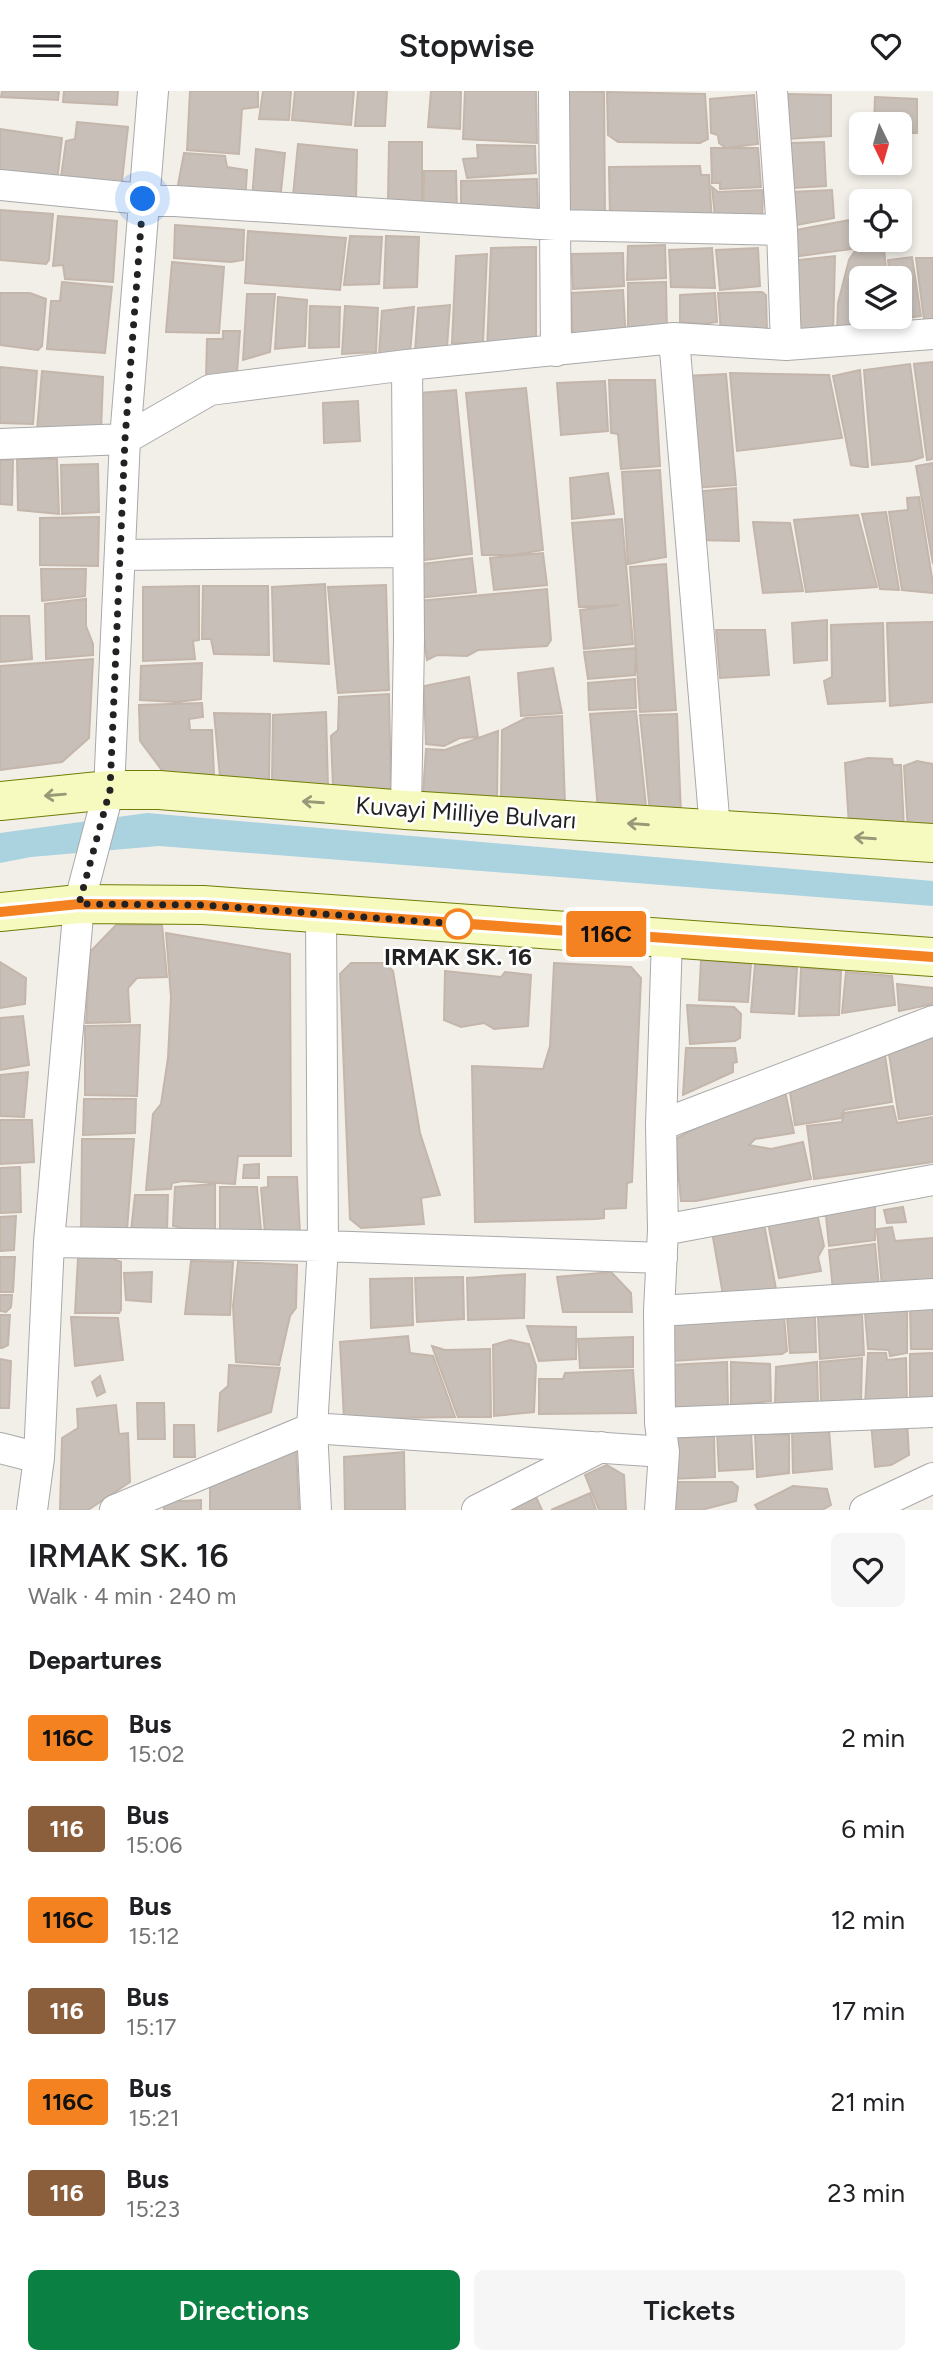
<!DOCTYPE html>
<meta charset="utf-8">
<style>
body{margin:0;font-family:Figtree,sans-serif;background:#f6f6f6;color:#202124;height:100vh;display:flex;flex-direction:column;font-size:26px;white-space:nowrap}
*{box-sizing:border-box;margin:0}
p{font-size:23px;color:#757577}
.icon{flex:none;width:38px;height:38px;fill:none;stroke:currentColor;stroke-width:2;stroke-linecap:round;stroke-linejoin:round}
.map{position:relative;height:1419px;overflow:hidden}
.panel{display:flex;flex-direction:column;background:#fff;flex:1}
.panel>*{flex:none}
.badge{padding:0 14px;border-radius:5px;font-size:24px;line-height:46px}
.needle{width:46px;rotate:175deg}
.controls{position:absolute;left:849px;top:21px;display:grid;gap:14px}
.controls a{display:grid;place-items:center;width:63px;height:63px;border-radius:10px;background:#fff;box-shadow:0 4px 10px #0003;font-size:35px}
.you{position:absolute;width:35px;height:35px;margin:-18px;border:5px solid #fff;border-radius:50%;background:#1a73e8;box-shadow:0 0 0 10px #1a73e833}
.map>.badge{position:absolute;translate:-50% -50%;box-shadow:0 0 0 4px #fff}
h2{padding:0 28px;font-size:26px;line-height:63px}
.round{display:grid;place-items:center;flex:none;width:74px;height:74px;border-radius:10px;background:#f6f6f6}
.summary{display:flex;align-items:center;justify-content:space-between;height:119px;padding:0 28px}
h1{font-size:33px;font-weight:600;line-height:52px}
.primary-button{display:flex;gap:14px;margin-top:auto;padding:14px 28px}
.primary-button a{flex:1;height:80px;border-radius:10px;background:#0b8043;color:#fff;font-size:28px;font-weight:600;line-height:80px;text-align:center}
.primary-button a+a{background:#f6f6f6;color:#202124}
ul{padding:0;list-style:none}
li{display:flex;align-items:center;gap:21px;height:91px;padding:0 28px}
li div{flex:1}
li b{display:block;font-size:26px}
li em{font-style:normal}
li .badge{min-width:77px;font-weight:700;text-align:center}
header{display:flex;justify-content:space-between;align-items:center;height:91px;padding:0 28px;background:#fff;font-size:32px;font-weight:600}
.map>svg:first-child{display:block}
</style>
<header><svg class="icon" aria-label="menu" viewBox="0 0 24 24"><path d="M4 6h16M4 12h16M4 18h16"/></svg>Stopwise<svg class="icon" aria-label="heart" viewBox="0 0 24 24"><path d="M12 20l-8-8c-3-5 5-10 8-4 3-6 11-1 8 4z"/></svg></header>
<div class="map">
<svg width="933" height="1419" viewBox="0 0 933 1419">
<rect width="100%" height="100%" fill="#f2efe9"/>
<path fill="#aad3df" d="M 147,722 L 933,790 L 933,815 L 159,755 L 31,766 L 0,772 L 0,742 Z"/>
<path fill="#c7bfb8" stroke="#c4b6ab" stroke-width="2" d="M 2,0 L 59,0 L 58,9 L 1,6 Z
M 64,0 L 118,0 L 117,14 L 63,11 Z
M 190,0 L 258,0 L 258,16 L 242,18 L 239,63 L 187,59 Z
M 263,0 L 291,0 L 289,29 L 259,28 Z
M 295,0 L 354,0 L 351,34 L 292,29 Z
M 358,0 L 387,0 L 385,35 L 355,35 Z
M 431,0 L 461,0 L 460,38 L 428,36 Z
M 465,0 L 536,0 L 537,52 L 463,48 Z
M 567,0 L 604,1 L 605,125 L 570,126 Z
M 607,1 L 705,3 L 708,48 L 700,52 L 618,51 L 608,44 Z
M 788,3 L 831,4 L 831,45 L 788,48 Z
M 754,4 L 758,53 L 726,57 L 719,52 L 718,44 L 711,42 L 710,8 Z
M 875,6 L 917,8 L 917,42 L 900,42 L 900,33 L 874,33 Z
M 77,31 L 128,36 L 121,99 L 60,93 L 66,50 L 75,48 Z
M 0,38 L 62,47 L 57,91 L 0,84 Z
M 389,51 L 422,51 L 422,112 L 388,111 Z
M 824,51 L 826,95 L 793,97 L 789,52 Z
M 298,53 L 357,59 L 356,109 L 293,105 Z
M 477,54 L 535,55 L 536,82 L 467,87 L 463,68 L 478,67 Z
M 711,57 L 758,57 L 761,96 L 720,98 L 720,92 L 712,92 Z
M 256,58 L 285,62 L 280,110 L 252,108 Z
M 184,62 L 225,65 L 227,76 L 247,79 L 245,112 L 181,103 L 178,94 Z
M 700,75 L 701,84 L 709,84 L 712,131 L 610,127 L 609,76 Z
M 424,80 L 456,80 L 457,121 L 423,124 Z
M 537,88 L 538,123 L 461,125 L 461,90 Z
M 712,96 L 718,101 L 763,99 L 762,135 L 716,137 Z
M 832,99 L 834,127 L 791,135 L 790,101 Z
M 0,119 L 53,123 L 49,169 L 46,173 L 0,169 Z
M 58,125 L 117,130 L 113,191 L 65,188 L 63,174 L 53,175 Z
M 850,129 L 852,158 L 792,166 L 790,140 Z
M 175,134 L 244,139 L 243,169 L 231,171 L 174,167 Z
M 248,140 L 346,147 L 340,199 L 245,192 Z
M 350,145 L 382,146 L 379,193 L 344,194 Z
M 386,145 L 419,146 L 417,196 L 384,197 Z
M 862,149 L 883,149 L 887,187 L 861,187 L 861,226 L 891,226 L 893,239 L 837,243 L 838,212 L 849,169 Z
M 665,154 L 666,187 L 627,189 L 628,155 Z
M 536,156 L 536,246 L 487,259 L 491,157 Z
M 712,157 L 715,197 L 671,196 L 669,159 Z
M 758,157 L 760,195 L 720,199 L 716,159 Z
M 623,162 L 624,195 L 573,198 L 571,163 Z
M 487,163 L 483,252 L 452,252 L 456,165 Z
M 835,165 L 833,243 L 794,242 L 790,170 Z
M 912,166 L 921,225 L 895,229 L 895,226 L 900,226 L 900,187 L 890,187 L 888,169 Z
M 916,167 L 933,167 L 933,229 L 924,229 Z
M 172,171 L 224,176 L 219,242 L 166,241 Z
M 62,191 L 112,196 L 105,262 L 47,258 L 51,210 L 60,210 Z
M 666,191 L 667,240 L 628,242 L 628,192 Z
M 623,199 L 626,249 L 573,252 L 571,202 Z
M 762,201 L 766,204 L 767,241 L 721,242 L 718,202 Z
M 0,202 L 30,202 L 46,208 L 42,255 L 38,259 L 0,254 Z
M 715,202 L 717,231 L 704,233 L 680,231 L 680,204 Z
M 247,203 L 275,203 L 270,261 L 243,269 Z
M 278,206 L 307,209 L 305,255 L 275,258 Z
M 450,214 L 447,256 L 415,261 L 418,217 Z
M 310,215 L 340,216 L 339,256 L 309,257 Z
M 345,215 L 378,217 L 376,261 L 342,263 Z
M 414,216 L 410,262 L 379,263 L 382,220 Z
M 223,240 L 240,240 L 237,282 L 206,287 L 207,248 L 223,248 Z
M 933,271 L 933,368 L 927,369 L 914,273 Z
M 910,273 L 923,366 L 911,370 L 872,374 L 864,279 Z
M 0,276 L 37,280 L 33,333 L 0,332 Z
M 860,279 L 868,376 L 864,376 L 851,374 L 833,285 Z
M 42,280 L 103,286 L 101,342 L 37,339 Z
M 730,282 L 829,284 L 842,347 L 737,360 Z
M 726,283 L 736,394 L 693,397 L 684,285 Z
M 609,289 L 655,289 L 660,375 L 621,378 L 618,343 L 611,342 Z
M 605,290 L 608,340 L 561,344 L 557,292 Z
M 526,297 L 543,459 L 514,464 L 482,464 L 466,302 Z
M 456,299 L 472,463 L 424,469 L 420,302 Z
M 358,310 L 360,350 L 324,352 L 323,312 Z
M 17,368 L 57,368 L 59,423 L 18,419 Z
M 0,369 L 13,369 L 12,414 L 0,413 Z
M 933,372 L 933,473 L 916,375 Z
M 98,373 L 99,421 L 62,423 L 61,374 Z
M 660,379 L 666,466 L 628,473 L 622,381 Z
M 608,382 L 614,423 L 572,428 L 570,387 Z
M 736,397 L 739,450 L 696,449 L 693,401 Z
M 919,406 L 933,493 L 933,502 L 902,499 L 889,421 L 908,419 L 907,407 Z
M 886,421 L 899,499 L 880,498 L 862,423 Z
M 858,424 L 877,496 L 806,501 L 794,429 Z
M 99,426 L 98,475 L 40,474 L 40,427 Z
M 622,428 L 633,553 L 584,558 L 580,519 L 618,514 L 579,516 L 572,432 Z
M 753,431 L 790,432 L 803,500 L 763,502 Z
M 543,462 L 547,494 L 494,499 L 490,467 Z
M 472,467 L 476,501 L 418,507 L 422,473 Z
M 666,473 L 676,619 L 640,621 L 630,476 Z
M 41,478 L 86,478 L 85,505 L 42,510 Z
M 325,493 L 329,573 L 274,570 L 272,496 Z
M 386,494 L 389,599 L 338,602 L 328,496 Z
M 199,495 L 199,549 L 193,550 L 195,568 L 143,570 L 143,496 Z
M 203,495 L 268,495 L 269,564 L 214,563 L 211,548 L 202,548 Z
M 547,498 L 551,549 L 547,555 L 478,559 L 467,565 L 437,564 L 427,569 L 419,510 Z
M 86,508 L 86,535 L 93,553 L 93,564 L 46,568 L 45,513 Z
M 0,525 L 29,525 L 32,568 L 0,571 Z
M 827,529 L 827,569 L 794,572 L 792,532 Z
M 933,531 L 933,611 L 890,615 L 887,532 Z
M 883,532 L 885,610 L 828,613 L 824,590 L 832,586 L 831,534 Z
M 716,539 L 765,539 L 769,584 L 720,587 Z
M 636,557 L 635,584 L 588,588 L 584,561 Z
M 93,568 L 89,647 L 62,671 L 0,679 L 0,575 Z
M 202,572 L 201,608 L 177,611 L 140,609 L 141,575 Z
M 553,577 L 562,622 L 521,625 L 518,582 Z
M 469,586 L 478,646 L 460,647 L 444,655 L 426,653 L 424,595 Z
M 635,588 L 636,617 L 589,619 L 588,592 Z
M 389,603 L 391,700 L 333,696 L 331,645 L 338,639 L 339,606 Z
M 202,612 L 203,626 L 189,628 L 190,639 L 212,639 L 214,684 L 164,682 L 140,650 L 139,614 Z
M 636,620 L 646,715 L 598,719 L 590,623 Z
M 326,621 L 328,696 L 272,691 L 273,624 Z
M 214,622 L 270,623 L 269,690 L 220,686 Z
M 677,623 L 681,724 L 650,721 L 640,624 Z
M 562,625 L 565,715 L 501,711 L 502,639 L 526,627 Z
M 498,640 L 497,706 L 423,702 L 426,658 L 445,659 Z
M 868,667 L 892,668 L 893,674 L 901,674 L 904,739 L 849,734 L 845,672 Z
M 917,670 L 933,673 L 933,742 L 908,741 L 904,675 Z
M 116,834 L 162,834 L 167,886 L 137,887 L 128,897 L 130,931 L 86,932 L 90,861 Z
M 166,842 L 290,863 L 291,1065 L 238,1065 L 235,1093 L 183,1090 L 172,1092 L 171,1098 L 146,1099 L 153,1023 L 161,1013 L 168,967 L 171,906 Z
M 701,869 L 751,873 L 748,911 L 699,909 Z
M 0,871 L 26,887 L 25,913 L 0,917 Z
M 351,872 L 385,872 L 393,880 L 420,1042 L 440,1104 L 421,1107 L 424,1133 L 361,1137 L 350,1128 L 340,883 Z
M 554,872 L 631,876 L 641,887 L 632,1091 L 627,1092 L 626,1117 L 604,1118 L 604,1127 L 596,1128 L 475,1131 L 472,975 L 543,978 L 550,955 Z
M 755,873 L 797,877 L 794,923 L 751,921 Z
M 801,877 L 841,880 L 839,924 L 799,925 Z
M 445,880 L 501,886 L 505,881 L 531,884 L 528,935 L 494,938 L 484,932 L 461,936 L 444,929 Z
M 846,881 L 892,885 L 895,914 L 842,922 Z
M 897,893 L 933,897 L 933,913 L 899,920 Z
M 687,914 L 734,916 L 741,923 L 740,947 L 735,950 L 690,953 Z
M 23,925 L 29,974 L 0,979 L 0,927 Z
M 140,934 L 137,1005 L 85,1004 L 85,935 Z
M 933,939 L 933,1023 L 899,1028 L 887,950 Z
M 883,951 L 892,1011 L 844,1019 L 841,1027 L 795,1034 L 788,988 Z
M 686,957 L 735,957 L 737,971 L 733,972 L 733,981 L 683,1004 Z
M 28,981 L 24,1026 L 0,1025 L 0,984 Z
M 783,991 L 794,1042 L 755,1048 L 749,1054 L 771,1058 L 803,1051 L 811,1088 L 696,1110 L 681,1110 L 675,1048 Z
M 84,1008 L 136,1008 L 135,1042 L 83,1044 Z
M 893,1015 L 897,1032 L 933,1026 L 933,1071 L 814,1088 L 807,1035 L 842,1031 L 844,1022 Z
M 0,1029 L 32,1029 L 34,1071 L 0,1073 Z
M 82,1048 L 134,1048 L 127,1139 L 81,1138 Z
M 259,1073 L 259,1087 L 243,1087 L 244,1074 Z
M 20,1076 L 21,1121 L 0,1122 L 0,1077 Z
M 268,1086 L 297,1086 L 300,1142 L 265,1143 L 261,1097 L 268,1096 Z
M 215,1093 L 215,1139 L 196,1140 L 173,1135 L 175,1096 Z
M 220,1096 L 257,1096 L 261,1139 L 220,1139 Z
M 135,1104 L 168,1104 L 167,1140 L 131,1140 Z
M 875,1108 L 875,1149 L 829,1155 L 826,1125 L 821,1125 Z
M 903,1116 L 906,1131 L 887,1132 L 884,1119 Z
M 816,1117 L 824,1155 L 818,1166 L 821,1180 L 779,1187 L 767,1127 Z
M 16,1125 L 14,1159 L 0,1160 L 0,1126 Z
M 763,1127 L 776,1198 L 723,1204 L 711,1135 Z
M 892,1136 L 895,1150 L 933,1147 L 933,1190 L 882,1196 L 877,1138 Z
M 875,1153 L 879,1196 L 833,1199 L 829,1159 Z
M 0,1166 L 15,1166 L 13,1201 L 0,1201 Z
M 108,1166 L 121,1171 L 121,1219 L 119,1222 L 75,1222 L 78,1167 Z
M 191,1170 L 233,1171 L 230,1224 L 185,1223 Z
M 238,1171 L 297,1174 L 296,1217 L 290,1225 L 279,1274 L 236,1271 L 233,1215 Z
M 152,1181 L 151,1211 L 126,1209 L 124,1182 Z
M 611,1181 L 631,1202 L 632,1221 L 563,1221 L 557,1186 Z
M 525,1183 L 524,1227 L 468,1229 L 467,1187 Z
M 463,1186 L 464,1228 L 417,1231 L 415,1187 Z
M 412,1187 L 413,1234 L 371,1237 L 370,1188 Z
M 0,1204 L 12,1204 L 11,1216 L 6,1221 L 0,1220 Z
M 910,1216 L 933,1217 L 933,1258 L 911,1258 Z
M 907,1220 L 907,1262 L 890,1265 L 889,1259 L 868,1258 L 865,1222 Z
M 0,1224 L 10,1224 L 8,1254 L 2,1257 L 0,1257 Z
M 862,1224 L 864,1264 L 820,1268 L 818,1226 Z
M 71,1226 L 118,1227 L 123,1269 L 75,1275 Z
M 784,1226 L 787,1260 L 782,1263 L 673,1270 L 672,1232 Z
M 787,1226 L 815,1226 L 816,1261 L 790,1262 Z
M 527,1235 L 576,1236 L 576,1268 L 539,1270 Z
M 408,1245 L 410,1262 L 433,1265 L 455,1326 L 344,1328 L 340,1251 Z
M 633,1246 L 633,1276 L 580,1277 L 578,1248 Z
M 510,1249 L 529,1253 L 536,1275 L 534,1321 L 494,1325 L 493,1254 Z
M 432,1255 L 445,1259 L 490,1258 L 491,1326 L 458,1326 Z
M 868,1262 L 886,1262 L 887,1269 L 906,1267 L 907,1314 L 865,1314 Z
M 933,1262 L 933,1309 L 910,1310 L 910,1263 Z
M 862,1267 L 861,1311 L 821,1312 L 820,1271 Z
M 0,1268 L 11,1270 L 9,1317 L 0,1317 Z
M 727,1271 L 728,1314 L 669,1318 L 669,1274 Z
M 731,1271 L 770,1273 L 771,1310 L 731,1314 Z
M 817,1271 L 818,1312 L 775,1314 L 776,1276 Z
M 229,1274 L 280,1277 L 271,1321 L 218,1340 L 220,1302 L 228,1295 Z
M 633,1279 L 636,1322 L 539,1323 L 539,1288 L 563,1288 L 565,1282 Z
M 100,1285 L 105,1301 L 97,1305 L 92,1291 Z
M 137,1312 L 164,1312 L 165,1348 L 138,1348 Z
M 116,1314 L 119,1343 L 128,1342 L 130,1391 L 88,1419 L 60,1419 L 62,1347 L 78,1337 L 77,1318 Z
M 907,1330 L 909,1364 L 891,1374 L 875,1376 L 871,1332 Z
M 174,1334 L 194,1334 L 195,1366 L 174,1366 Z
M 829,1338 L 832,1378 L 793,1382 L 792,1340 Z
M 717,1340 L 751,1340 L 753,1378 L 719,1380 Z
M 755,1342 L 789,1344 L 789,1382 L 757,1386 Z
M 714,1345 L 715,1386 L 671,1388 L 672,1347 Z
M 296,1358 L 299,1419 L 210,1419 L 210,1388 Z
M 404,1361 L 405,1419 L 345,1419 L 344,1366 Z
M 607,1374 L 624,1384 L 626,1419 L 599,1419 L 585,1384 Z
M 672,1391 L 732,1391 L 738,1396 L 736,1410 L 701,1419 L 674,1419 Z
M 793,1395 L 827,1398 L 831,1414 L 822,1419 L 758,1419 L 755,1414 Z
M 590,1402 L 596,1419 L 551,1419 Z
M 536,1406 L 542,1419 L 510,1419 Z
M 201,1409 L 201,1419 L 164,1419 L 164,1411 Z"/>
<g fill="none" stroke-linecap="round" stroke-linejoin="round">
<defs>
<path id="minor" d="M 554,0 L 556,260
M 772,0 L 782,139 L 786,254
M 0,94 L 143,108 L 556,134 L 782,139
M 674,247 L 715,738
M 0,353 L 125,348 L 210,299 L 407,274 L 674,247 L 786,254 L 933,243
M 120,464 L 408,461
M 406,719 L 409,549 L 407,274
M 661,1034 L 933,930
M 663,1139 L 933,1089
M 49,1151 L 323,1155 L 662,1167
M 659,1220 L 933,1203
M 660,1332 L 933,1321
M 0,1357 L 39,1367
M 32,1419 L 39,1367 L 49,1151 L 79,813 L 109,699 L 125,348 L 153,0
M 115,1419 L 312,1337 L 664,1361
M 316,1419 L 312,1337 L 323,1155 L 321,823
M 477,1419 L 601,1356
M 660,1419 L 664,1361 L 660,1332 L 659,1220 L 663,1139 L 661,1034 L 667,847
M 865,1419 L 933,1387"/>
<path id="secondary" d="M 0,710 L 109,699 L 159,699 L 406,719 L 933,752
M 0,821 L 79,813 L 203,814 L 933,866"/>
</defs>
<use href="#minor" stroke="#a9a9a9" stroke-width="32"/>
<use href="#secondary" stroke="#707d05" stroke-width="40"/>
<use href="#minor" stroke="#fff" stroke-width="30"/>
<use href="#secondary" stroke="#f7fabf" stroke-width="38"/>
</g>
<defs><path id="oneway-shaft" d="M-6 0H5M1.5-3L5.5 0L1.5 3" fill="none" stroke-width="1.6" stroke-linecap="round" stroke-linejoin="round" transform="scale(1.75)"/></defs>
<g stroke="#979978">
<use href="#oneway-shaft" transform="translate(55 704) rotate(175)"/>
<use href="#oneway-shaft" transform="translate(313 711) rotate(-176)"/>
<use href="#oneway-shaft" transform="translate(638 733) rotate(-176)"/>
<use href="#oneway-shaft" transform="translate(865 747) rotate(-176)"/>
</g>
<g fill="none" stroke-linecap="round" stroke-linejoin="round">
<defs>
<path id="line" d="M 0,821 L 79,813 L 203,814 L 933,866"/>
</defs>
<use href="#line" stroke="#fff" stroke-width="16"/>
<use href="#line" stroke="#f58220" stroke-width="10"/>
<path stroke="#222" stroke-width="7" stroke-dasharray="0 12.6" d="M 143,108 L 125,348 L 110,699 L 79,813 L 203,814 L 458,833"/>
</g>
<circle fill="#fff" stroke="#f58220" stroke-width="3.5" cx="458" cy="833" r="14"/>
<g text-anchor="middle" stroke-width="5" stroke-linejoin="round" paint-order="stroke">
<g font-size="24" fill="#222" stroke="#fff">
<text transform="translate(466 722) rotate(4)" y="8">Kuvayi Milliye Bulvarı</text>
</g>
<g font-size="24" font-weight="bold" fill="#222" stroke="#fff">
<text x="458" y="874">IRMAK SK. 16</text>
</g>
</g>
</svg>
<div class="controls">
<a><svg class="needle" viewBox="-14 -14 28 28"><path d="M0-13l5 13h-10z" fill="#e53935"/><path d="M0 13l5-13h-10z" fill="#757577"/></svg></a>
<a><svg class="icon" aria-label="locate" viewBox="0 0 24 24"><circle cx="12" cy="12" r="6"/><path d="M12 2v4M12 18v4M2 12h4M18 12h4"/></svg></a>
<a><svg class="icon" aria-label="layers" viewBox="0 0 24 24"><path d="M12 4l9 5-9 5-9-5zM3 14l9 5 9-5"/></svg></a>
</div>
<div class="you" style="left:143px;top:108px"></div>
<b class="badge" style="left:606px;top:843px;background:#f58220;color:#111">116C</b>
</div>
<section class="panel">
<div class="summary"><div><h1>IRMAK SK. 16</h1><p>Walk · 4 min · 240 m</p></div><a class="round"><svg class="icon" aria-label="heart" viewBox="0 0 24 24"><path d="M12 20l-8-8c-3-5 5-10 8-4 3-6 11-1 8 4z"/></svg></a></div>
<h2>Departures</h2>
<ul>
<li><span class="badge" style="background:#f58220;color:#111">116C</span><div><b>Bus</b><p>15:02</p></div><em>2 min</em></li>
<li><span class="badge" style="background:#8b5e3c;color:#fff">116</span><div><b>Bus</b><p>15:06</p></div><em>6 min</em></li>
<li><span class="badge" style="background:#f58220;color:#111">116C</span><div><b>Bus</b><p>15:12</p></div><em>12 min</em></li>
<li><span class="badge" style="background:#8b5e3c;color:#fff">116</span><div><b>Bus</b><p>15:17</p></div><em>17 min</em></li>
<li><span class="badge" style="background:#f58220;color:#111">116C</span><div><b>Bus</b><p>15:21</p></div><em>21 min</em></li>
<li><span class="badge" style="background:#8b5e3c;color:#fff">116</span><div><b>Bus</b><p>15:23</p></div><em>23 min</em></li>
</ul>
<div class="primary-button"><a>Directions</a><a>Tickets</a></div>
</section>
